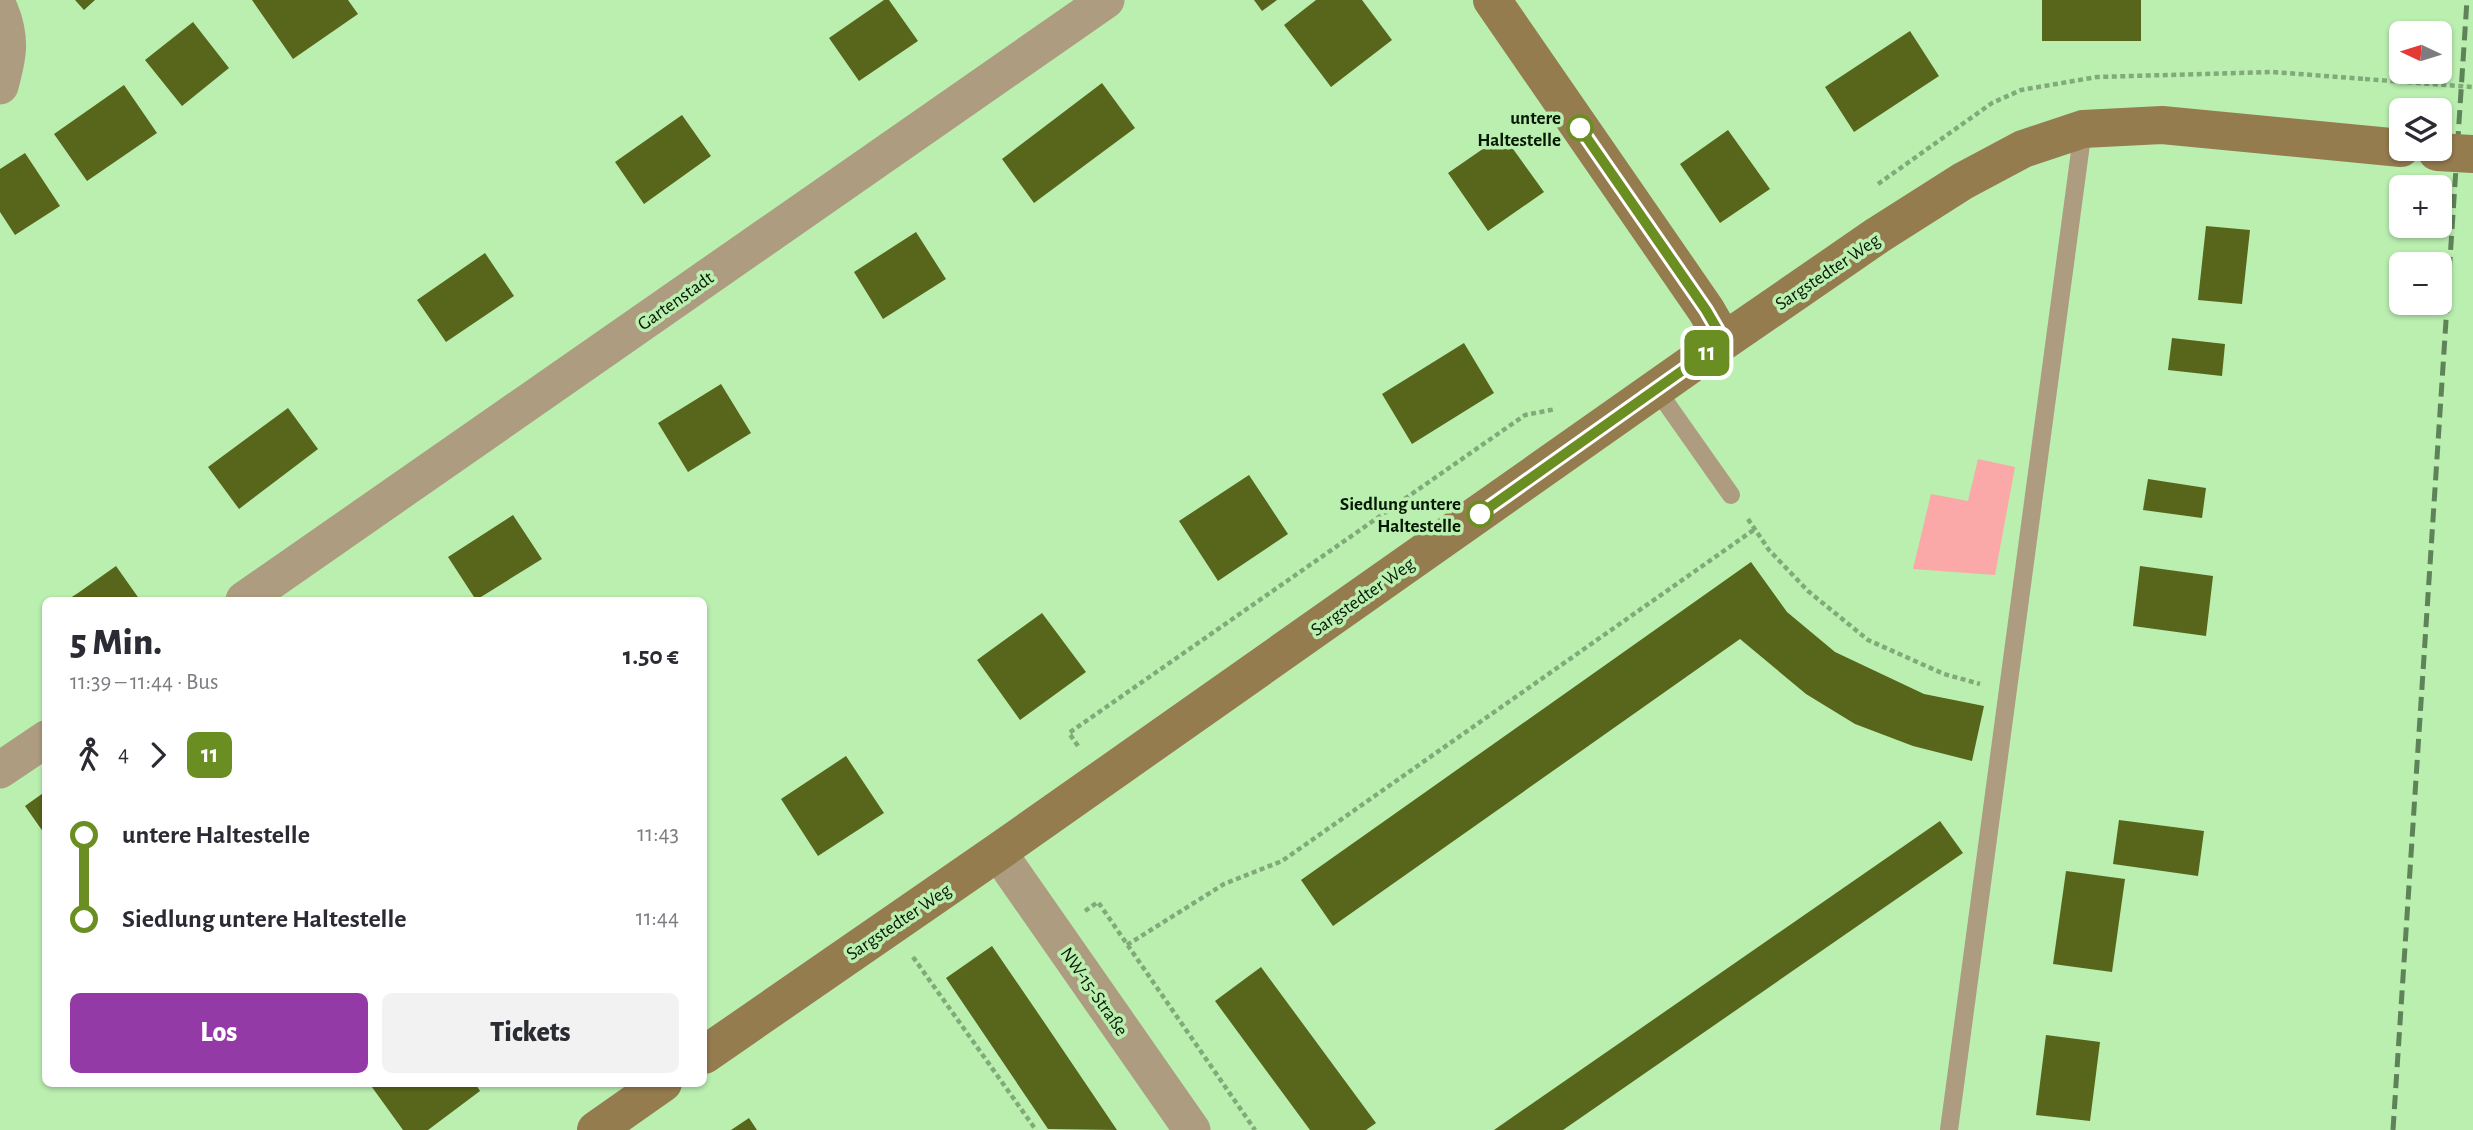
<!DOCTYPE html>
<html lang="de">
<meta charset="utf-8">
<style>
body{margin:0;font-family:"Alegreya Sans",sans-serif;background:#f2f2f3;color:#2b2b33;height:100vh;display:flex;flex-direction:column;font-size:26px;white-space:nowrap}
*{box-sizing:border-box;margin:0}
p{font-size:23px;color:#7c7c81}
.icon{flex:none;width:38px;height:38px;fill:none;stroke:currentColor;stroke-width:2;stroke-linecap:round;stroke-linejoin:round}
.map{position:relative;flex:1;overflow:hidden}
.details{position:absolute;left:42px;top:597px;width:665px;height:490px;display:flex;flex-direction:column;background:#fff;border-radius:10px;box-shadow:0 2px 5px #0004}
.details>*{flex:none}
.badge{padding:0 14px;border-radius:10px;font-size:24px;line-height:46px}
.needle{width:46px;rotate:274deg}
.buttons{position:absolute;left:2389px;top:21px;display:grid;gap:14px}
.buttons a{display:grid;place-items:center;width:63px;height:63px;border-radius:10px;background:#fff;box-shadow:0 2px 5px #0004;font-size:35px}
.map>.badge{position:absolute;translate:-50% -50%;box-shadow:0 0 0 4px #fff}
.legs{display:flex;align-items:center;gap:10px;height:77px;padding:0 28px;font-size:23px}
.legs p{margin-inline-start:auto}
.head{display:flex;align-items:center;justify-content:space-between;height:119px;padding:0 28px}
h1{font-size:38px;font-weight:800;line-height:52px}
.button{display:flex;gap:14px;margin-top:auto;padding:14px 28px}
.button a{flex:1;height:80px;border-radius:10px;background:#943aa6;color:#fff;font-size:28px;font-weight:800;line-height:80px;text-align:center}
.button a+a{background:#f2f2f3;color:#2b2b33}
ul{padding:0 28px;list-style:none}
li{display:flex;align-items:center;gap:24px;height:84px;font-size:26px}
li i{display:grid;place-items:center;width:10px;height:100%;margin:0 9px;background:currentColor}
li i::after{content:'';width:18px;height:18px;margin:-9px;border:5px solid;border-radius:50%;background:#fff}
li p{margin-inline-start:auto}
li:first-child i{background:linear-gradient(#0000 50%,currentColor 0)}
li:last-child i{background:linear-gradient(currentColor 50%,#0000 0)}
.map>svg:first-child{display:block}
</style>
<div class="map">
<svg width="2473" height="1130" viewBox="0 0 2473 1130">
<rect width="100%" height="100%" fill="#baefb0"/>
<path fill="#faa9a8" d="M 1978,459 L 2015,467 L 1995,575 L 1913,569 L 1931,494 L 1968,501 Z"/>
<path fill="#57661a" d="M 75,0 L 95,0 L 84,10 Z
M 252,0 L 348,0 L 358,14 L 293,59 Z
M 884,0 L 889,0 L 918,41 L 859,81 L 829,38 Z
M 1254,0 L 1277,0 L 1262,11 Z
M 1316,0 L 1362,0 L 1392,40 L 1331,87 L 1284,25 Z
M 2042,0 L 2141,0 L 2141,41 L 2042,41 Z
M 193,22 L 229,68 L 182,106 L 145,60 Z
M 1910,31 L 1939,76 L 1854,132 L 1825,87 Z
M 1102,83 L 1135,128 L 1034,203 L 1002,159 Z
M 124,85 L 157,133 L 87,181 L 54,134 Z
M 682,115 L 711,156 L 644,204 L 615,162 Z
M 1728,130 L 1770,189 L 1720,223 L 1680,164 Z
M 1503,135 L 1544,192 L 1488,231 L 1448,173 Z
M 25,153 L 60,206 L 15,235 L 0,212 L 0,169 Z
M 2206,226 L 2250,230 L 2242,304 L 2198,300 Z
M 916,232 L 946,279 L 883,319 L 854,272 Z
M 485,253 L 514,296 L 446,342 L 417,300 Z
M 2172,338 L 2225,344 L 2222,376 L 2168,370 Z
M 1464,343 L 1494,393 L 1412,444 L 1382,394 Z
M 721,384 L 751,433 L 688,472 L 658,423 Z
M 288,408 L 318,449 L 239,509 L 208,467 Z
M 1249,475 L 1288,534 L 1218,581 L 1179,521 Z
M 2148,479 L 2206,488 L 2202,518 L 2143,510 Z
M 513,515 L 542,559 L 476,600 L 448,557 Z
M 1751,562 L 1787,612 L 1835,652 L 1924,694 L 1984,706 L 1972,761 L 1913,746 L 1855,724 L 1806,694 L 1740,639 L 1333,926 L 1301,880 Z
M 116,566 L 140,600 L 67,600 L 78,593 Z
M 2140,566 L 2213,576 L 2206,636 L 2133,626 Z
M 1042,613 L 1086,672 L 1020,720 L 977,660 Z
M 846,756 L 884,813 L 818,856 L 781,799 Z
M 46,791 L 46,836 L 25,806 Z
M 2119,820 L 2204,831 L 2198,876 L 2113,864 Z
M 1940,821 L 1963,853 L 1563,1130 L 1494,1130 Z
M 2066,871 L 2125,879 L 2112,972 L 2053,964 Z
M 992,946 L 1044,1022 L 1117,1130 L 1048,1129 L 946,978 Z
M 1261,967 L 1376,1123 L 1366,1130 L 1310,1130 L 1215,1001 Z
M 2046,1035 L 2100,1042 L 2090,1121 L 2036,1115 Z
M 369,1083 L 475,1083 L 480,1091 L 428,1130 L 403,1130 Z
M 749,1118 L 757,1130 L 731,1130 Z"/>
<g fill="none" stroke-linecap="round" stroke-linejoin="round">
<path stroke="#80aa78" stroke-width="4.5" stroke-dasharray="5 3.5" stroke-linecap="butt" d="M 1878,184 L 1992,103 L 2021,90 L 2097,77 L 2273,72 L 2365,79
M 1748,519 L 1769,550 L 1808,591 L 1868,640 L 1944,674 L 1980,684
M 1078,746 L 1069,733 L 1525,415 L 1556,409
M 1085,911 L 1098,902 L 1255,1130
M 1127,945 L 1224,884 L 1282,861 L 1755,529
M 913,957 L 1036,1130"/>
<path stroke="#ad9c7f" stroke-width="18" d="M 1657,390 L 1731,495
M 1949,1130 L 2083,129"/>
<path stroke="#ad9c7f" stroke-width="37" d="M 0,10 C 12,39 8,57 0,86
M 244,600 L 1106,0
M 0,770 L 46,739
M 998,852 L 1192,1130"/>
<path stroke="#957c4f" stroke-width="38" d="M 1492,0 L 1706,310 L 1724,341
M 704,1055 L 998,852 L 1724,341 L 1878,235 L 1963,181 L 2023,149 L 2083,129 L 2162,125 L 2401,148
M 596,1130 L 663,1083"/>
<path stroke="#5f8359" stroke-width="5" stroke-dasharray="14 7" stroke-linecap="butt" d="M 2393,1130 L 2467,0"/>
<path stroke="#80aa78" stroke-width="4.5" stroke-dasharray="5 3.5" stroke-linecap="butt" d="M 2365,79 L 2473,87"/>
<path stroke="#957c4f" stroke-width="38" d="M 2437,152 L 2473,154"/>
</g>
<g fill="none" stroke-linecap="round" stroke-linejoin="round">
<defs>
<path id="line-1" d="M 1480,514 L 1724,341 L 1706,310 L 1580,128"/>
</defs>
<use href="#line-1" stroke="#fff" stroke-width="16"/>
<use href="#line-1" stroke="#6b8e23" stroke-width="10"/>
</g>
<g fill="#fff" stroke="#6b8e23" stroke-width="3.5">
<circle cx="1580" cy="128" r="12"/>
<circle cx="1480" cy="514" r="12"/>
</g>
<g text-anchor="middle" stroke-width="7" stroke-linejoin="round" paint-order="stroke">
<g font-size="19" font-weight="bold" fill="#051803" stroke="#baefb0" text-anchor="end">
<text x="1561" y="124">untere<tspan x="1561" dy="22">Haltestelle</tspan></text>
<text x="1461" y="510">Siedlung untere<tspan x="1461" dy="22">Haltestelle</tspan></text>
</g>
<g font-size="19" fill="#051803" stroke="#baefb0">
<text transform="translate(1827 271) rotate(-34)" y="7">Sargstedter Weg</text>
<text transform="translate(675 300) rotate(-35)" y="7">Gartenstadt</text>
<text transform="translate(1362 596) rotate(-35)" y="7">Sargstedter Weg</text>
<text transform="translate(898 921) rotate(-34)" y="7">Sargstedter Weg</text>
<text transform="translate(1095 991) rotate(55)" y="7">NW-15-Straße</text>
</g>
</g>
</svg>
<div class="buttons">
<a><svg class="needle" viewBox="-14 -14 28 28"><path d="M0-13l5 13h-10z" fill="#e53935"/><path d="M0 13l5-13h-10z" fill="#7c7c81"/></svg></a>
<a><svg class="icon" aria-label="layers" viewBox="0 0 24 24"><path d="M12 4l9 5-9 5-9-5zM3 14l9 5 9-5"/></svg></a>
<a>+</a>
<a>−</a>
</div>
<b class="badge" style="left:1707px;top:353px;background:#6b8e23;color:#fff">11</b>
<section class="details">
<div class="head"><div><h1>5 Min.</h1><p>11:39 – 11:44 · Bus</p></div><b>1.50 €</b></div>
<div class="legs"><svg class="icon" aria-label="walk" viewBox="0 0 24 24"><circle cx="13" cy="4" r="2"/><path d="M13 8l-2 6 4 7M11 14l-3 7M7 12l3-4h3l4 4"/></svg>4<svg class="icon" aria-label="forward" viewBox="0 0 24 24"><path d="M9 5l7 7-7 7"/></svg><b class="badge" style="background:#6b8e23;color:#fff">11</b></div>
<ul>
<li><i style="color:#6b8e23"></i><b>untere Haltestelle</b><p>11:43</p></li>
<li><i style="color:#6b8e23"></i><b>Siedlung untere Haltestelle</b><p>11:44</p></li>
</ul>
<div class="button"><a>Los</a><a>Tickets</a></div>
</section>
</div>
